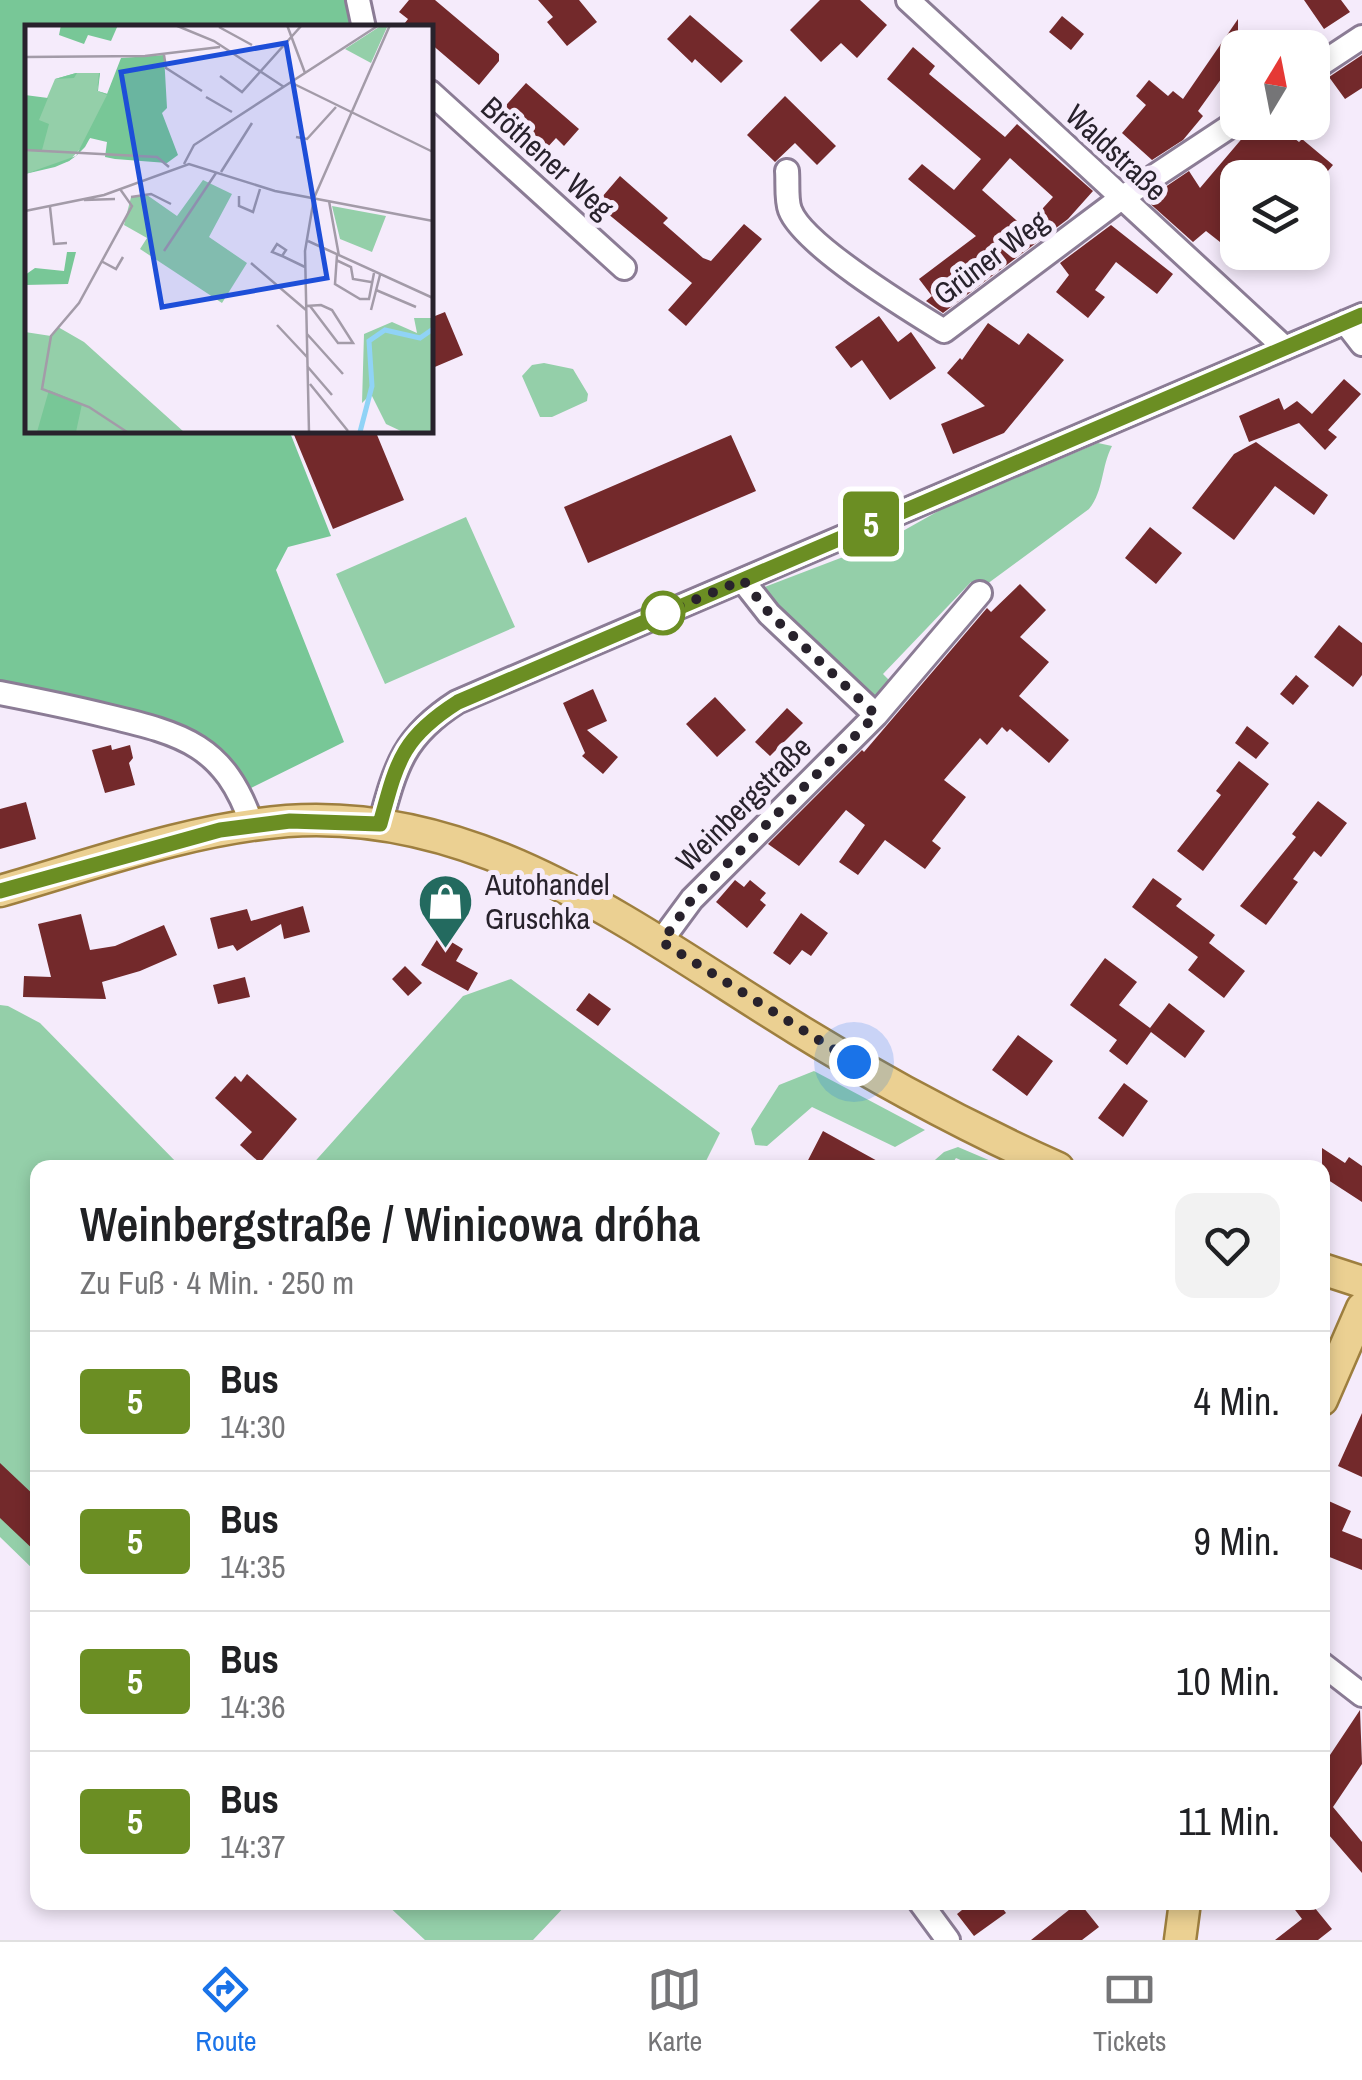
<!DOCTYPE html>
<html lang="de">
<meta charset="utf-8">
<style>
body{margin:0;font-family:"Archivo Narrow",sans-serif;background:#f2f2f2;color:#202124;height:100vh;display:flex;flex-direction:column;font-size:38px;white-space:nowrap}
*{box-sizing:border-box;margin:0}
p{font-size:32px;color:#757577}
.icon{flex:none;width:55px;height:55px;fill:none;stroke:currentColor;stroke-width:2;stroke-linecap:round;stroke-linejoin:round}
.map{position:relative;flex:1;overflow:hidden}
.drawer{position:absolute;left:30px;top:1160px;width:1300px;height:750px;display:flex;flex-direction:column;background:#fff;border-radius:20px;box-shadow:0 5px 15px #0003}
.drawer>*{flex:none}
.badge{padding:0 20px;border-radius:8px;font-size:35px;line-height:65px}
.needle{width:65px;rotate:10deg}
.tools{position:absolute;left:1220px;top:30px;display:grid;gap:20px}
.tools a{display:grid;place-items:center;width:110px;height:110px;border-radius:20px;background:#fff;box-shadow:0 5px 15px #0003;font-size:50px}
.you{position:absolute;width:50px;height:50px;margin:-25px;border:8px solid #fff;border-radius:50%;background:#1a73e8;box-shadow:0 0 0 15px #1a73e833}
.map>.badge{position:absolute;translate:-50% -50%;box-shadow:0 0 0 5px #fff}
.round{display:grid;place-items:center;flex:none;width:105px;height:105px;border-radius:20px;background:#f2f2f2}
.summary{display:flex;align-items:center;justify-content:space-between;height:170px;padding:0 50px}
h1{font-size:48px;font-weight:600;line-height:75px}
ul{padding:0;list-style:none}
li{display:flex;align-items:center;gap:30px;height:140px;padding:0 50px;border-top:2px solid #e0e0e0}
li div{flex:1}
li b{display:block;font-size:38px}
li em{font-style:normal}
li .badge{min-width:110px;font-weight:700;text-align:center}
.tabs{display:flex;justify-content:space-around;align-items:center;height:140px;border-top:2px solid #e0e0e0;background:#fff;font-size:28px;color:#757577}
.tabs a{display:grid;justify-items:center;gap:5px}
.tabs .on{color:#1a73e8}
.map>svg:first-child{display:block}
</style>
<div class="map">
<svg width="1362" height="1940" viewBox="0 0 1362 1940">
<rect width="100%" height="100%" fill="#f5ebfb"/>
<path fill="#94cfa9" d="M 544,363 L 573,369 L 588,394 L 587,401 L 552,417 L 540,417 L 522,376 L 532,365 Z
M 1098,443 L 1112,446 C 1101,467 1104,490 1089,509 L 983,587 L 971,582 L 883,674 L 894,685 L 885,696 L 875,699 L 783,614 L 762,588 L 885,541 L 942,509 Z
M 466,517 L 515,627 L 385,684 L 336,574 Z
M 511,979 L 720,1133 L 703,1167 L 310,1167 L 463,996 Z
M 0,1005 L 8,1006 L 40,1023 L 181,1167 L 38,1168 L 37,1573 L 0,1537 Z
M 814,1071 L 925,1130 L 895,1147 L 812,1107 L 767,1146 L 755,1145 L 751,1129 L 779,1085 Z
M 958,1147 L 1005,1167 L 976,1167 L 956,1158 L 950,1167 L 927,1167 L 944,1152 Z
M 385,1903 L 568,1903 L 533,1940 L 425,1940 Z"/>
<path fill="#78c797" d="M 0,0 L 358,0 L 357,27 L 28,28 L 28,430 L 289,430 L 331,536 L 288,547 L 276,570 L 344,742 L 241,793 L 205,750 L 0,693 Z"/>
<path fill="#73292b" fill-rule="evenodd" d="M 409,0 L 435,0 L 499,54 L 499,61 L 479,85 L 430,43 L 430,28 L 401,28 L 408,19 L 399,12 Z
M 538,0 L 579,0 L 597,22 L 567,46 L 547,22 L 553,17 Z
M 820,0 L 860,0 L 887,25 L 857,58 L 841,43 L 821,62 L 790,30 Z
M 1304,0 L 1341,0 L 1350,12 L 1324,29 Z
M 690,15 L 743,61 L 721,83 L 695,59 L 692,63 L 667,39 Z
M 1062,16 L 1084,34 L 1071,50 L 1049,32 Z
M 1238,19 L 1238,75 L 1229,68 L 1198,111 L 1203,116 L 1183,140 L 1152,160 L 1122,133 L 1146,105 L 1136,96 L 1149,80 L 1168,96 L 1173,91 L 1183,99 Z
M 913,47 L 935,66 L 929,74 L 1005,137 L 1017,124 L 1093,191 L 1068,219 L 943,313 L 926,301 L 932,296 L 919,279 L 976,236 L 908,179 L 922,164 L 954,190 L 981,159 L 887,79 ZM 1010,158 L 1053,197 L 1025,228 L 982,190 Z
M 1362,55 L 1362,88 L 1345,99 L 1329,77 Z
M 526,83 L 579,129 L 564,146 L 556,138 L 545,150 L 500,112 Z
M 785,96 L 836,146 L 817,165 L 795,143 L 775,162 L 747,135 Z
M 1256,122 L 1273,122 L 1299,142 L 1302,139 L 1333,165 L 1322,178 L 1238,178 L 1238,220 L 1220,242 L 1206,231 L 1193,242 L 1146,200 L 1189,171 L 1200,188 Z
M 620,176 L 668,218 L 663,223 L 703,258 L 711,261 L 744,224 L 762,239 L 686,326 L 668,310 L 692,283 L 596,204 Z
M 1111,225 L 1173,274 L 1157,294 L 1116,262 L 1095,290 L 1105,297 L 1088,318 L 1056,292 L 1069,275 L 1060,263 Z
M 445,312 L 463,355 L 430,369 L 430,318 Z
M 879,316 L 898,342 L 911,332 L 936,368 L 890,400 L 862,360 L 851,368 L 835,347 Z
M 988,323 L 1019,345 L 1028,333 L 1064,360 L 1004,433 L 953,454 L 941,424 L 985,406 L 947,373 L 960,358 L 962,360 Z
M 1344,379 L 1361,394 L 1328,430 L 1337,437 L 1325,450 L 1299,423 L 1249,442 L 1239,416 L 1279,398 L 1284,410 L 1297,401 L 1312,414 Z
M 292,430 L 375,430 L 404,500 L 333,529 Z
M 731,435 L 756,491 L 588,563 L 564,507 Z
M 1256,442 L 1328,495 L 1314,515 L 1275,486 L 1234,540 L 1192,508 L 1234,454 Z
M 1150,527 L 1182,553 L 1156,584 L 1125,558 Z
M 1020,584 L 1046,610 L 1020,637 L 1049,662 L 1019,696 L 1069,740 L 1049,763 L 1010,729 L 1007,732 L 1002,727 L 987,745 L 980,738 L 944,780 L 966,797 L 932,841 L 941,848 L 925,869 L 885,840 L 858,875 L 839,862 L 865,825 L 846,810 L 799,866 L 768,844 L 862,750 L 864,752 L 987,608 L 991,612 Z
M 1339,625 L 1362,643 L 1362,675 L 1353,687 L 1314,657 Z
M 1296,675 L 1309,686 L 1293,705 L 1280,694 Z
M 593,689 L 607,721 L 587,730 L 618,757 L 603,774 L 582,756 L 585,753 L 563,703 Z
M 715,697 L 746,730 L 717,757 L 686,724 Z
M 787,708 L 803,723 L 770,756 L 755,742 Z
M 1247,726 L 1269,743 L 1256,759 L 1235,743 Z
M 111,745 L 112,750 L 130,745 L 133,758 L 129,763 L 135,785 L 105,793 L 92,750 Z
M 1239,761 L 1269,784 L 1203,871 L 1177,851 L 1221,795 L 1216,791 Z
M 1318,801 L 1347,823 L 1321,857 L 1314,851 L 1293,879 L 1298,882 L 1266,925 L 1240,906 L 1296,837 L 1292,834 Z
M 26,802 L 36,839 L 0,849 L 0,809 Z
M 1153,878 L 1182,899 L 1176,906 L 1215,935 L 1209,943 L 1245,971 L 1224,998 L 1188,970 L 1198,957 L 1132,907 Z
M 735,880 L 744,887 L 750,880 L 766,893 L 760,900 L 766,905 L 747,928 L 716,902 Z
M 303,906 L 310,932 L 284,939 L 281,924 L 237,951 L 233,945 L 218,949 L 210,918 L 247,909 L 251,921 Z
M 801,913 L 828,933 L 811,956 L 802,950 L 790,965 L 773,953 Z
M 81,914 L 90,950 L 115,946 L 164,925 L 177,955 L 140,971 L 102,982 L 106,999 L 23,997 L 24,976 L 51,977 L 38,924 Z
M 440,935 L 463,949 L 456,961 L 478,973 L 468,991 L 421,965 Z
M 1105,958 L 1137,982 L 1119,1005 L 1150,1028 L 1169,1003 L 1205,1031 L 1185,1058 L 1151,1032 L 1127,1065 L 1109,1051 L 1117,1040 L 1070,1005 Z
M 405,966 L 422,983 L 408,996 L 392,979 Z
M 245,977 L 250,997 L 218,1004 L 213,985 Z
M 589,993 L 611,1009 L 598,1026 L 576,1010 Z
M 1018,1035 L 1053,1061 L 1027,1096 L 992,1070 Z
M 247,1074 L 297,1119 L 260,1163 L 240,1145 L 252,1132 L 215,1098 L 235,1076 L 241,1082 Z
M 1124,1083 L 1148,1101 L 1123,1137 L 1098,1118 Z
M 823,1131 L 890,1168 L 804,1168 Z
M 1322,1148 L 1345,1163 L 1349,1157 L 1362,1166 L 1362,1202 L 1322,1176 Z
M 1362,1413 L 1362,1477 L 1338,1466 Z
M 0,1463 L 38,1499 L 38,1554 L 0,1518 Z
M 1322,1498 L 1351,1511 L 1342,1531 L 1362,1539 L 1362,1570 L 1322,1554 Z
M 1360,1710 L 1362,1764 L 1333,1807 L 1362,1842 L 1362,1873 L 1322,1827 L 1322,1767 Z
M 972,1902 L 998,1902 L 1006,1913 L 974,1936 L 957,1914 Z
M 1079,1902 L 1099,1927 L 1082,1940 L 1031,1940 Z
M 1289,1902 L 1310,1902 L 1332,1929 L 1318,1940 L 1275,1940 L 1302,1919 Z"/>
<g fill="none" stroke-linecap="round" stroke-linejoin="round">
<defs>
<path id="minor" d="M 358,0 L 364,28
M 908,0 L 1285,348
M 1312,70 L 1362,37
M 430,92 L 624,268
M 787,171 C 788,182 786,200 790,210 C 803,245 910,310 944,331 L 1120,199 L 1238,121
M 1345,322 L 1362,344
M 743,581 L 769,614 L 876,715
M 0,693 C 36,700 71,707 107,716 C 183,734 225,745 252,825
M 380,824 C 396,765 404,736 457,702 L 1362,315
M 661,941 L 692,899 L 876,715 L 980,593
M 1322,1664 L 1362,1695
M 920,1902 L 948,1940"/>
<path id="major" d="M 0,891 C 94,864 189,829 287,821 C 483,807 639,932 797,1029 C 881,1081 967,1127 1058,1168
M 1322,1269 L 1362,1282
M 1322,1400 L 1362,1308
M 1180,1940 L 1185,1902"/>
</defs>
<use href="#minor" stroke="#8b7c95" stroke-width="28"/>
<use href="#major" stroke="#9e7f3f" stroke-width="35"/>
<use href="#minor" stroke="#fff" stroke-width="22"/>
<use href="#major" stroke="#ebd092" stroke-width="30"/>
</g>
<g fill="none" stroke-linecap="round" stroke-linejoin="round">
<defs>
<path id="line" d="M 0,891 L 220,830 L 290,821 L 380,824 C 397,762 401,738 458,702 L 1362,315"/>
</defs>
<use href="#line" stroke="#fff" stroke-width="22"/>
<use href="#line" stroke="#6b8e23" stroke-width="15"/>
<path stroke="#28222c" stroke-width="10" stroke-dasharray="0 18" d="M 663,613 L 743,580 L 770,614 L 876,715 L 692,899 L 662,942 L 854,1062"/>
</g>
<defs>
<symbol id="shop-pin" viewBox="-11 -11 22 30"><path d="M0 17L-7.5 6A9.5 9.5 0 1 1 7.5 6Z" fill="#236a5f" stroke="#f5ebfb"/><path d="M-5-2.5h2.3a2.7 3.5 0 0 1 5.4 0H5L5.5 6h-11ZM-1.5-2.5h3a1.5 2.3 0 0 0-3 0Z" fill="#fff"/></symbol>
</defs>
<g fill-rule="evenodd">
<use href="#shop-pin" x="414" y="870" width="63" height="86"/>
</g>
<circle fill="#fff" stroke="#6b8e23" stroke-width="5" cx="663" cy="613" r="20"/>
<g text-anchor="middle" stroke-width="10" stroke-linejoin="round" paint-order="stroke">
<g font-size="30" fill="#28222c" stroke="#f5ebfb">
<text transform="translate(1116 153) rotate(43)" y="10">Waldstraße</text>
<text transform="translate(547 158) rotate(42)" y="10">Bröthener Weg</text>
<text transform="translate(991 258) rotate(-37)" y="10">Grüner Weg</text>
<text transform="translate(744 804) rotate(-45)" y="10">Weinbergstraße</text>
</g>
<g font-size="30" fill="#28222c" stroke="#f5ebfb" text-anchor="start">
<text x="485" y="895">Autohandel<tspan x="485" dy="34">Gruschka</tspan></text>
</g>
</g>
<g transform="translate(25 25)">
<rect width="408" height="408" fill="#f5ebfb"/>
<path d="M 357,0 L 363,0 L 346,38 L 320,24 ZM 51,48 L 75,48 L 72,66 L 83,69 L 65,113 L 44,136 L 0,149 L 0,125 L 30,54 ZM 178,155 L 207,169 L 184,212 L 222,238 L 197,278 L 115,224 L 122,213 L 99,200 L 106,172 L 122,170 L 152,191 ZM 307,181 L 361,191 L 347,227 L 315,214 ZM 407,293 L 407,407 L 378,407 L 361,399 L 346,369 L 337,378 L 339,309 L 367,297 L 392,308 L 389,293 ZM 33,302 L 59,317 L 159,407 L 0,407 L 0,307 L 26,311 Z" fill="#94cfa9"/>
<path d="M 36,0 L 93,0 L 86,16 L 63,10 L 59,19 L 34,10 ZM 139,30 L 142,83 L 137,88 L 153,130 L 142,138 L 90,134 L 80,132 L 82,117 L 65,113 L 60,122 L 51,131 L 44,136 L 30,142 L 0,149 L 51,131 L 82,70 L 72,66 L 74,48 L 52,48 L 49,53 L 30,54 L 23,73 L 14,95 L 24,99 L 17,125 L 0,125 L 0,70 L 23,73 L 30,54 L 51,48 L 75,48 L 73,66 L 82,69 L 96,33 ZM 42,227 L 51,227 L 43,259 L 0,260 L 0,250 L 10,243 L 39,246 ZM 24,365 L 57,379 L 51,407 L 12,407 Z" fill="#78c797"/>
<path fill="none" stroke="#90d3f6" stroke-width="5" d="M 335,407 L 347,361 L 344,316 L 360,305 L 395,313 L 408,304"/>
<path fill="none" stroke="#a39ba8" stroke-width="2.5" d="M 150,0 L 189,16 L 259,62M 262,0 L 280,48M 194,2 L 227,20M 139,30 L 141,43 L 177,66M 0,32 L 120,31 L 195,22M 195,51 L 217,67 L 277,0M 265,57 L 408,127M 181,72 L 207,87M 271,112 L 282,114 L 311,82M 0,125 L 132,132 L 144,142M 159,139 L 169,120 L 354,0M 196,147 L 227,98M 95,164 L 107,181 L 54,278 L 26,311 L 17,364 L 64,382 L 102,407M 214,171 L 214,181 L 228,187 L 235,164M 106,172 L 126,169 L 146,179M 289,173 L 365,0M 59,175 L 90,174M 304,176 L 314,231M 25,182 L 29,219 L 42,218M 0,186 L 79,170 L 164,139 L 250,166 L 408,196M 283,216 L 408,273M 139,226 L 191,148M 312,230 L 310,259 L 335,274 L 344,274 L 349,248M 257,231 L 247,227 L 252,219 L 261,225 L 257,231 L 280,242M 311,235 L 326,242 L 328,254 L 346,257M 76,236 L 91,244 L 98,232M 226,238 L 281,285M 351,265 L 391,282M 281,281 L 296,280 L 307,285 L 328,318 L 313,318 L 285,281M 346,285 L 355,250M 252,300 L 282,332M 282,309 L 318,349M 282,341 L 307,370M 285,359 L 323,406M 284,407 L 280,226 L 289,173"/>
<path fill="#1d4ed8" fill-opacity="0.15" stroke="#1d4ed8" stroke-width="5" d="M 261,18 L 302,253 L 137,282 L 96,47 Z"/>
<rect width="408" height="408" fill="none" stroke="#28222c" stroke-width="5"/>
</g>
</svg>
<div class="tools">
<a><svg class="needle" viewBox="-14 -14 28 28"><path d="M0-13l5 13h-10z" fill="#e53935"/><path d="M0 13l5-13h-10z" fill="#757577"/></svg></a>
<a><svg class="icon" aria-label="layers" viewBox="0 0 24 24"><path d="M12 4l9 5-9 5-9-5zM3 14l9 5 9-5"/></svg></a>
</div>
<div class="you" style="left:854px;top:1062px"></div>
<b class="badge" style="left:871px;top:524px;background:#6b8e23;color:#fff">5</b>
<section class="drawer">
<div class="summary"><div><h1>Weinbergstraße / Winicowa dróha</h1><p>Zu Fuß · 4 Min. · 250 m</p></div><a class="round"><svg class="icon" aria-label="heart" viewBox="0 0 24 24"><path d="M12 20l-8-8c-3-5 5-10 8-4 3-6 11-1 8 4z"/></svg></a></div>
<ul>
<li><span class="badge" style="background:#6b8e23;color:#fff">5</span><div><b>Bus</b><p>14:30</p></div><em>4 Min.</em></li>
<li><span class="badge" style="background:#6b8e23;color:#fff">5</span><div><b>Bus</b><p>14:35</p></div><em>9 Min.</em></li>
<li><span class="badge" style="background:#6b8e23;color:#fff">5</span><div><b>Bus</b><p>14:36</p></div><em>10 Min.</em></li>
<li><span class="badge" style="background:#6b8e23;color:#fff">5</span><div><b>Bus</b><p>14:37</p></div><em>11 Min.</em></li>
</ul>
</section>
</div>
<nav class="tabs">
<a class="on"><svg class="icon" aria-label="directions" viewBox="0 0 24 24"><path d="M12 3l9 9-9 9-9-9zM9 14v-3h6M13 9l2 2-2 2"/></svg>Route</a>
<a><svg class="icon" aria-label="map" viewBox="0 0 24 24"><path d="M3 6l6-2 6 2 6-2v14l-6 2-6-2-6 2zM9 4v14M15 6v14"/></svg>Karte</a>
<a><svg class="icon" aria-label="tickets" viewBox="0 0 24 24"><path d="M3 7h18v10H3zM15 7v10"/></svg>Tickets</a>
</nav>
